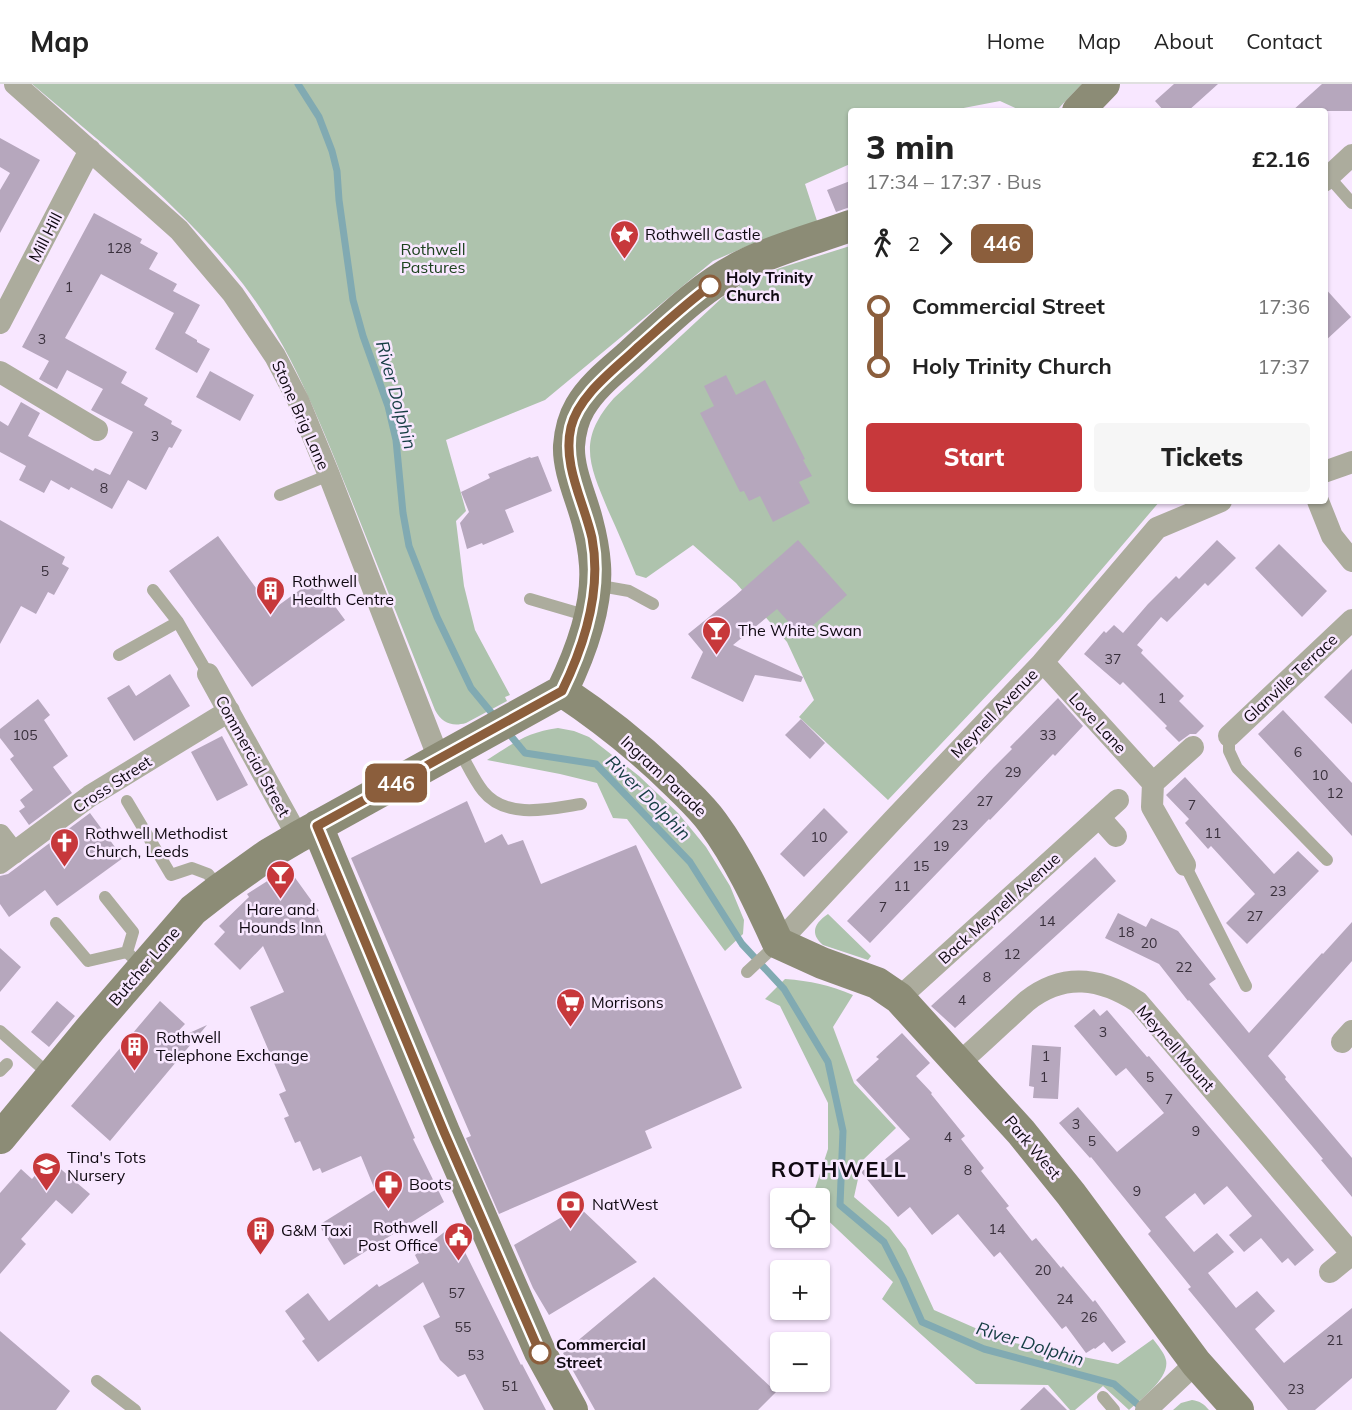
<!DOCTYPE html>
<meta charset="utf-8">
<style>
body{margin:0;font-family:Mulish,sans-serif;background:#f6f6f6;color:#222;height:100vh;display:flex;flex-direction:column;font-size:22px;white-space:nowrap}
*{box-sizing:border-box;margin:0}
p{font-size:20px;color:#767676}
.icon{flex:none;width:33px;height:33px;fill:none;stroke:currentColor;stroke-width:2;stroke-linecap:round;stroke-linejoin:round}
.map{position:relative;flex:1;overflow:hidden}
.drawer{position:absolute;left:848px;top:24px;width:480px;height:396px;display:flex;flex-direction:column;background:#fff;border-radius:6px;box-shadow:0 2px 4px #0004}
.drawer>*{flex:none}
.badge{padding:0 12px;border-radius:9px;font-size:21px;line-height:39px}
.buttons{position:absolute;left:770px;top:1104px;display:grid;gap:12px}
.buttons a{display:grid;place-items:center;width:60px;height:60px;border-radius:6px;background:#fff;box-shadow:0 2px 4px #0004;font-size:30px}
.map>.badge{position:absolute;translate:-50% -50%;box-shadow:0 0 0 3px #fff}
.legs{display:flex;align-items:center;gap:9px;height:66px;padding:0 18px;font-size:20px}
.legs p{margin-inline-start:auto}
.head{display:flex;align-items:center;justify-content:space-between;height:102px;padding:0 18px}
h1{font-size:33px;font-weight:800;line-height:45px}
.cta{display:flex;gap:12px;margin-top:auto;padding:12px 18px}
.cta a{flex:1;height:69px;border-radius:6px;background:#c7383b;color:#fff;font-size:24px;font-weight:800;line-height:69px;text-align:center}
.cta a+a{background:#f6f6f6;color:#222}
ul{padding:0 18px;list-style:none}
li{display:flex;align-items:center;gap:21px;height:60px;font-size:22px}
li i{display:grid;place-items:center;width:9px;height:100%;margin:0 8px;background:currentColor}
li i::after{content:'';width:15px;height:15px;margin:-8px;border:4px solid;border-radius:50%;background:#fff}
li p{margin-inline-start:auto}
li:first-child i{background:linear-gradient(#0000 50%,currentColor 0)}
li:last-child i{background:linear-gradient(currentColor 50%,#0000 0)}
header{display:flex;align-items:center;gap:36px;box-sizing:border-box;height:84px;padding:0 30px;background:#fff;border-bottom:2px solid #e0e0e0}
header strong{font-size:28px}
nav{display:flex;gap:33px;margin-inline-start:auto;font-size:21px}
.map>svg:first-child{display:block}
</style>
<header>
<strong>Map</strong>
<nav><a>Home</a><a>Map</a><a>About</a><a>Contact</a></nav>
</header>
<div class="map">
<svg width="1352" height="1326" viewBox="0 0 1352 1326">
<rect width="100%" height="100%" fill="#f8e7ff"/>
<path fill="#aec3ad" d="M 32,0 L 1082,0 L 1056,27 L 1022,27 L 1000,17 L 948,27 L 850,27 L 850,80 L 805,100 L 818,140 L 752,160 L 713,177 L 545,316 L 446,356 L 466,427 L 456,437 L 464,502 L 475,546 L 510,611 L 505,613 L 507,617 L 466,639 C 452,643 442,639 435,626 C 407,556 379,485 351,415 C 321,341 292,264 243,200 C 183,123 106,63 32,0 Z
M 850,162 L 850,417 L 1160,417 L 1061,533 L 888,716 L 799,633 L 814,616 L 787,558 L 736,499 L 693,461 L 646,494 L 636,491 C 627,469 618,448 608,426 C 589,380 577,356 614,314 L 724,212 L 746,198 L 780,184 Z
M 558,644 L 574,647 L 589,653 L 639,692 L 678,729 L 706,763 L 730,802 L 744,836 L 743,850 L 725,867 L 627,735 L 613,734 L 597,699 L 560,690 L 487,676 C 512,660 527,648 558,644 Z
M 828,830 L 871,872 L 868,876 L 823,861 C 809,849 815,839 828,830 Z
M 785,895 C 811,897 829,901 853,911 L 833,943 L 854,999 L 896,1044 L 862,1077 L 854,1113 L 889,1143 L 906,1165 L 934,1226 L 1005,1257 L 1118,1280 L 1153,1255 C 1158,1262 1164,1268 1166,1276 C 1170,1294 1141,1315 1129,1326 L 1103,1302 L 1075,1326 L 1070,1326 L 1048,1301 L 976,1300 L 882,1215 L 893,1198 L 819,1128 L 819,1114 L 812,1114 L 828,1065 L 828,1019 L 780,922 L 765,915 Z
M 1192,1316 C 1200,1317 1204,1320 1209,1326 L 1173,1326 L 1181,1319 Z"/>
<g fill="none" stroke-linecap="round" stroke-linejoin="round">
<path stroke="#81aab2" stroke-width="7" d="M 298,0 L 319,33 L 332,67 L 337,87 L 339,116 L 353,216 L 363,252 L 388,322 L 396,356 L 403,429 L 409,462 L 437,533 L 471,604 L 495,633
M 506,646 L 525,669 L 596,680 L 690,778 L 742,860 L 784,905 L 828,978 L 843,1047 L 840,1121 L 884,1158 L 903,1195 L 922,1238 L 984,1265 L 1114,1300 L 1143,1325"/>
</g>
<path fill="#b6a7bd" d="M 1174,0 L 1218,0 L 1188,27 L 1164,27 L 1155,17 Z
M 1322,0 L 1352,0 L 1352,27 L 1292,27 Z
M 0,54 L 40,76 L 0,149 L 0,106 L 10,89 L 0,83 Z
M 850,97 L 850,123 L 836,128 L 827,106 Z
M 94,129 L 142,155 L 140,159 L 158,169 L 149,185 L 177,200 L 173,207 L 200,221 L 185,249 L 197,256 L 197,258 L 210,265 L 197,289 L 155,265 L 174,229 L 101,190 L 65,254 L 127,288 L 121,299 L 148,314 L 144,321 L 172,337 L 171,340 L 182,346 L 172,364 L 169,363 L 146,406 L 128,396 L 112,425 L 71,403 L 69,406 L 51,396 L 44,409 L 19,396 L 26,382 L 0,368 L 0,337 L 8,342 L 21,318 L 40,329 L 28,352 L 93,387 L 95,384 L 110,391 L 133,348 L 91,326 L 103,305 L 67,286 L 57,305 L 39,295 L 49,277 L 22,263 Z
M 1324,203 L 1351,233 L 1324,258 Z
M 210,287 L 254,311 L 240,337 L 196,313 Z
M 726,291 L 736,311 L 765,296 L 805,375 L 803,376 L 812,392 L 799,398 L 810,419 L 773,438 L 760,412 L 749,417 L 744,407 L 740,408 L 700,329 L 714,322 L 704,302 Z
M 538,372 L 552,407 L 505,426 L 514,448 L 483,461 L 482,459 L 467,465 L 460,439 L 469,428 L 461,408 L 490,394 L 488,390 L 530,373 L 531,374 Z
M 0,436 L 65,473 L 62,480 L 69,484 L 54,511 L 48,508 L 36,530 L 21,522 L 0,560 Z
M 218,452 L 272,526 L 315,495 L 345,536 L 252,603 L 169,487 Z
M 798,456 L 847,511 L 801,552 L 777,525 L 733,561 L 803,593 L 801,598 L 755,591 L 743,618 L 691,594 L 703,568 L 688,550 L 735,512 Z
M 1217,456 L 1236,474 L 1208,502 L 1205,499 L 1167,538 L 1161,533 L 1137,561 L 1143,566 L 1141,569 L 1184,612 L 1179,617 L 1204,642 L 1196,650 L 1190,650 L 1179,658 L 1165,644 L 1167,642 L 1123,598 L 1120,601 L 1084,570 L 1104,547 L 1106,549 L 1114,541 L 1123,549 L 1148,520 L 1176,492 L 1179,495 Z
M 1279,460 L 1327,507 L 1302,533 L 1255,484 Z
M 1352,585 L 1352,640 L 1324,613 Z
M 170,590 L 190,622 L 134,657 L 107,614 L 129,601 L 136,612 Z
M 1058,614 L 1083,642 L 1055,672 L 1053,670 L 990,736 L 989,735 L 870,859 L 847,837 L 994,683 L 1012,665 L 1010,663 Z
M 38,615 L 50,631 L 44,636 L 68,672 L 53,683 L 72,709 L 29,741 L 19,727 L 25,723 L 20,716 L 33,706 L 10,675 L 14,672 L 0,654 L 0,645 Z
M 1283,626 L 1352,699 L 1352,752 L 1258,650 Z
M 801,635 L 825,659 L 810,675 L 785,651 Z
M 222,652 L 248,701 L 217,717 L 191,668 Z
M 1185,693 L 1274,790 L 1298,767 L 1319,787 L 1247,860 L 1226,839 L 1255,810 L 1211,762 L 1208,765 L 1185,739 L 1189,735 L 1166,711 Z
M 467,717 L 485,759 L 502,750 L 508,761 L 523,756 L 541,800 L 636,761 L 742,1004 L 645,1047 L 652,1064 L 499,1130 L 466,1054 L 471,1052 L 351,774 Z
M 824,724 L 848,748 L 804,793 L 780,770 Z
M 90,729 L 123,774 L 57,822 L 45,806 L 9,833 L 0,820 L 0,792 L 8,790 Z
M 1095,773 L 1116,797 L 955,944 L 931,922 Z
M 288,784 L 319,827 L 316,828 L 415,1054 L 413,1055 L 444,1118 L 344,1181 L 319,1141 L 375,1106 L 361,1072 L 322,1089 L 320,1084 L 313,1087 L 300,1057 L 295,1059 L 284,1034 L 289,1032 L 279,1010 L 286,1007 L 250,923 L 284,908 L 263,862 L 240,886 L 214,860 L 225,848 L 219,842 L 249,813 L 247,810 Z
M 1118,829 L 1146,843 L 1151,834 L 1178,847 L 1216,895 L 1209,900 L 1249,949 L 1322,869 L 1323,870 L 1352,838 L 1352,877 L 1268,972 L 1286,993 L 1285,995 L 1352,1074 L 1352,1113 L 1321,1076 L 1323,1075 L 1189,916 L 1188,917 L 1159,880 L 1105,854 Z
M 0,864 L 21,883 L 0,908 Z
M 57,917 L 75,932 L 49,963 L 31,948 Z
M 160,917 L 185,940 L 167,959 L 207,941 L 110,1057 L 71,1022 Z
M 1094,925 L 1100,932 L 1107,926 L 1147,973 L 1149,972 L 1314,1166 L 1295,1182 L 1288,1174 L 1282,1179 L 1261,1154 L 1244,1168 L 1229,1151 L 1252,1132 L 1227,1102 L 1204,1121 L 1195,1109 L 1165,1133 L 1194,1168 L 1217,1149 L 1234,1168 L 1208,1189 L 1236,1224 L 1257,1207 L 1275,1227 L 1255,1245 L 1284,1279 L 1352,1224 L 1352,1294 L 1315,1326 L 1288,1326 L 1188,1205 L 1191,1203 L 1148,1150 L 1151,1147 L 1091,1073 L 1090,1074 L 1059,1039 L 1078,1023 L 1117,1068 L 1164,1029 L 1126,984 L 1116,992 L 1074,942 Z
M 902,949 L 930,979 L 916,992 L 932,1009 L 931,1010 L 965,1052 L 961,1055 L 984,1084 L 981,1087 L 1009,1122 L 1006,1124 L 1032,1157 L 1036,1154 L 1061,1184 L 1063,1182 L 1093,1218 L 1095,1216 L 1126,1258 L 1112,1268 L 1104,1258 L 1095,1265 L 1094,1264 L 1086,1269 L 1066,1242 L 1062,1245 L 1000,1168 L 994,1173 L 958,1130 L 932,1151 L 910,1123 L 898,1133 L 861,1088 L 875,1077 L 878,1081 L 910,1055 L 856,996 L 879,975 L 876,973 Z
M 1032,961 L 1061,963 L 1058,1015 L 1033,1014 L 1034,1003 L 1029,1002 Z
M 49,1075 L 90,1110 L 72,1130 L 56,1116 L 21,1155 L 26,1160 L 0,1190 L 0,1109 L 21,1085 L 32,1095 Z
M 579,1123 L 637,1178 L 549,1231 L 533,1204 L 514,1161 Z
M 452,1142 L 521,1281 L 522,1280 L 546,1326 L 484,1326 L 465,1290 L 458,1293 L 440,1276 L 423,1242 L 440,1233 L 423,1198 L 318,1278 L 302,1257 L 305,1255 L 285,1227 L 308,1209 L 329,1237 L 377,1200 L 379,1203 L 419,1179 L 415,1171 Z
M 654,1193 L 776,1308 L 758,1326 L 595,1326 L 563,1269 Z
M 0,1247 L 70,1307 L 56,1326 L 0,1326 Z
M 1044,1303 L 1067,1326 L 1020,1326 Z"/>
<g fill="none" stroke-linecap="round" stroke-linejoin="round">
<path stroke="#acac9d" stroke-width="12" d="M 1329,93 L 1352,119
M 280,411 L 329,391
M 595,501 L 629,507 L 653,520
M 153,506 L 178,538 L 208,590
M 530,515 L 588,532
M 119,571 L 178,538
M 1229,652 L 1229,667 L 1237,684 L 1327,776
M 459,666 C 466,678 474,696 483,707 C 506,736 550,725 581,720
M 127,717 L 171,791 L 192,784 L 208,790 L 219,804
M 1185,781 L 1246,902
M 105,813 L 133,848 L 127,868 L 132,873
M 56,839 L 88,877 L 127,868
M 747,888 L 778,859
M 0,947 L 51,992
M 0,987 L 7,980
M 97,1297 L 135,1326
M 1103,1313 L 1114,1326"/>
<path stroke="#acac9d" stroke-width="22" d="M 15,0 L 179,146 L 233,210 L 275,272 L 298,316 L 329,391 L 439,675
M 1324,97 L 1352,71
M 0,239 L 90,66
M 0,288 L 97,346
M 1324,388 L 1352,378
M 1318,417 L 1332,452 L 1352,477
M 1043,578 L 1153,699 L 1152,723 L 1185,781
M 208,590 L 298,753
M 1229,652 L 1352,536
M 1153,699 L 1193,663
M 1099,733 L 1116,752
M 0,751 L 14,769
M 0,779 L 90,712 L 229,627
M 778,859 L 893,736 L 1043,578 L 1157,444 L 1221,417
M 899,914 L 1118,716
M 1342,958 L 1352,947
M 959,979 C 974,966 988,953 1003,939 C 1011,932 1019,924 1027,917 C 1064,888 1101,894 1138,918 L 1352,1170
M 1330,1188 L 1352,1170
M 1146,1326 L 1196,1279"/>
<path stroke="#8c8c76" stroke-width="32" d="M 1078,27 L 1104,0
M 562,607 C 604,635 643,666 679,702 C 691,714 703,725 713,739 C 740,776 759,818 778,859 L 822,879 L 877,899 L 899,914 L 1021,1048 L 1071,1110 L 1196,1279 L 1238,1326
M 317,742 L 444,1048 L 540,1268 L 572,1326
M 0,1054 L 91,944 L 193,826 L 220,805 L 269,770 L 298,753 L 562,607 C 580,570 598,523 595,481 C 594,466 591,451 587,436 C 581,413 568,386 569,362 C 570,348 573,335 580,323 C 592,302 613,286 630,271 C 665,239 701,202 744,181 C 775,165 817,154 850,142"/>
</g>
<g fill="none" stroke-linecap="round" stroke-linejoin="round">
<defs>
<path id="line-1" d="M 540,1269 L 444,1048 L 317,742 L 562,607 C 585,560 602,507 592,454 C 584,418 562,381 571,343 C 579,311 614,286 637,264 C 661,243 684,221 710,202"/>
</defs>
<use href="#line-1" stroke="#fff" stroke-width="14"/>
<use href="#line-1" stroke="#8b5e3c" stroke-width="9"/>
</g>
<defs>
<symbol id="sight-pin" viewBox="-11 -11 22 30"><path d="M0 17L-7.5 6A9.5 9.5 0 1 1 7.5 6Z" fill="#c7383b" stroke="#f8e7ff"/><path d="M0-6L1.8-2.2L6-1.7L2.9 1.2L3.7 5.4L0 3.3L-3.7 5.4L-2.9 1.2L-6-1.7L-1.8-2.2Z" fill="#fff"/></symbol>
<symbol id="building-pin" viewBox="-11 -11 22 30"><path d="M0 17L-7.5 6A9.5 9.5 0 1 1 7.5 6Z" fill="#c7383b" stroke="#f8e7ff"/><path d="M-4-6H4V6H1V3H-1V6H-4ZM-2.5-4.3h1.7v1.8h-1.7ZM.8-4.3h1.7v1.8H.8ZM-2.5-1h1.7V.8h-1.7ZM.8-1h1.7V.8H.8Z" fill="#fff"/></symbol>
<symbol id="bar-pin" viewBox="-11 -11 22 30"><path d="M0 17L-7.5 6A9.5 9.5 0 1 1 7.5 6Z" fill="#c7383b" stroke="#f8e7ff"/><path d="M-6-5H6L.8 .8V4.5H3.5V6h-7V4.5H-.8V.8Z" fill="#fff"/></symbol>
<symbol id="church-pin" viewBox="-11 -11 22 30"><path d="M0 17L-7.5 6A9.5 9.5 0 1 1 7.5 6Z" fill="#c7383b" stroke="#f8e7ff"/><path d="M-1.2-6h2.4v3.5h3.3v2.4h-3.3V6h-2.4V-.1h-3.3v-2.4h3.3Z" fill="#fff"/></symbol>
<symbol id="supermarket-pin" viewBox="-11 -11 22 30"><path d="M0 17L-7.5 6A9.5 9.5 0 1 1 7.5 6Z" fill="#c7383b" stroke="#f8e7ff"/><path d="M-6-5.5h2.5l.6 2H6L4.5 2H-2.5L-4.4-4H-6ZM-1.5 3.2a1.3 1.3 0 1 0 .1 0ZM3 3.2a1.3 1.3 0 1 0 .1 0Z" fill="#fff"/></symbol>
<symbol id="school-pin" viewBox="-11 -11 22 30"><path d="M0 17L-7.5 6A9.5 9.5 0 1 1 7.5 6Z" fill="#c7383b" stroke="#f8e7ff"/><path d="M0-5L7-2L0 1L-7-2ZM-4 1L0 2.5L4 1V4Q0 6-4 4Z" fill="#fff"/></symbol>
<symbol id="pharmacy-pin" viewBox="-11 -11 22 30"><path d="M0 17L-7.5 6A9.5 9.5 0 1 1 7.5 6Z" fill="#c7383b" stroke="#f8e7ff"/><path d="M-2-6h4v4h4v4h-4v4h-4v-4h-4v-4h4Z" fill="#fff"/></symbol>
<symbol id="bank-pin" viewBox="-11 -11 22 30"><path d="M0 17L-7.5 6A9.5 9.5 0 1 1 7.5 6Z" fill="#c7383b" stroke="#f8e7ff"/><path d="M-6-4H6V4H-6ZM0-2.3a2.3 2.3 0 1 0 0 4.6a2.3 2.3 0 1 0 0-4.6Z" fill="#fff"/></symbol>
<symbol id="civic-pin" viewBox="-11 -11 22 30"><path d="M0 17L-7.5 6A9.5 9.5 0 1 1 7.5 6Z" fill="#c7383b" stroke="#f8e7ff"/><path d="M-.6-6.5H3V-4.5H.6V-3L4-1V1h2V6H-6V1h2V-1L-.6-3ZM-1.2 2.5V6h2.4V2.5Z" fill="#fff"/></symbol>
</defs>
<g fill-rule="evenodd">
<use href="#sight-pin" x="608" y="134" width="33" height="45"/>
<use href="#building-pin" x="254" y="490" width="33" height="45"/>
<use href="#bar-pin" x="700" y="530" width="33" height="45"/>
<use href="#church-pin" x="48" y="742" width="33" height="45"/>
<use href="#bar-pin" x="264" y="774" width="33" height="45"/>
<use href="#supermarket-pin" x="554" y="902" width="33" height="45"/>
<use href="#building-pin" x="118" y="946" width="33" height="45"/>
<use href="#school-pin" x="30" y="1066" width="33" height="45"/>
<use href="#pharmacy-pin" x="372" y="1084" width="33" height="45"/>
<use href="#bank-pin" x="554" y="1104" width="33" height="45"/>
<use href="#building-pin" x="244" y="1130" width="33" height="45"/>
<use href="#civic-pin" x="442" y="1136" width="33" height="45"/>
</g>
<g fill="#fff" stroke="#8b5e3c" stroke-width="3">
<circle cx="710" cy="202" r="10"/>
<circle cx="540" cy="1269" r="10"/>
</g>
<g text-anchor="middle" stroke-width="5" stroke-linejoin="round" paint-order="stroke">
<g font-size="14" fill="#39303c">
<text x="119" y="169">128</text>
<text x="69" y="208">1</text>
<text x="42" y="260">3</text>
<text x="155" y="357">3</text>
<text x="104" y="409">8</text>
<text x="45" y="492">5</text>
<text x="1113" y="580">37</text>
<text x="1162" y="619">1</text>
<text x="25" y="656">105</text>
<text x="1048" y="656">33</text>
<text x="1298" y="673">6</text>
<text x="1013" y="693">29</text>
<text x="1320" y="696">10</text>
<text x="1335" y="714">12</text>
<text x="985" y="722">27</text>
<text x="1192" y="726">7</text>
<text x="960" y="746">23</text>
<text x="1213" y="754">11</text>
<text x="819" y="758">10</text>
<text x="941" y="767">19</text>
<text x="921" y="787">15</text>
<text x="902" y="807">11</text>
<text x="1278" y="812">23</text>
<text x="883" y="828">7</text>
<text x="1255" y="837">27</text>
<text x="1047" y="842">14</text>
<text x="1126" y="853">18</text>
<text x="1149" y="864">20</text>
<text x="1012" y="875">12</text>
<text x="1184" y="888">22</text>
<text x="987" y="898">8</text>
<text x="962" y="921">4</text>
<text x="1103" y="953">3</text>
<text x="1046" y="977">1</text>
<text x="1044" y="998">1</text>
<text x="1150" y="998">5</text>
<text x="1169" y="1020">7</text>
<text x="1076" y="1045">3</text>
<text x="1196" y="1052">9</text>
<text x="948" y="1058">4</text>
<text x="1092" y="1062">5</text>
<text x="968" y="1091">8</text>
<text x="1137" y="1112">9</text>
<text x="997" y="1150">14</text>
<text x="1043" y="1191">20</text>
<text x="457" y="1214">57</text>
<text x="1065" y="1220">24</text>
<text x="1089" y="1238">26</text>
<text x="463" y="1248">55</text>
<text x="1335" y="1261">21</text>
<text x="476" y="1276">53</text>
<text x="510" y="1307">51</text>
<text x="1296" y="1310">23</text>
</g>
<g font-size="16" fill="#0f0911" stroke="#f8e7ff" text-anchor="start">
<text x="645" y="156">Rothwell Castle</text>
<text x="292" y="503">Rothwell<tspan x="292" dy="18">Health Centre</tspan></text>
<text x="738" y="552">The White Swan</text>
<text x="85" y="755">Rothwell Methodist<tspan x="85" dy="18">Church, Leeds</tspan></text>
<text x="281" y="831" text-anchor="middle">Hare and<tspan x="281" dy="18">Hounds Inn</tspan></text>
<text x="591" y="924">Morrisons</text>
<text x="156" y="959">Rothwell<tspan x="156" dy="18">Telephone Exchange</tspan></text>
<text x="67" y="1079">Tina's Tots<tspan x="67" dy="18">Nursery</tspan></text>
<text x="409" y="1106">Boots</text>
<text x="592" y="1126">NatWest</text>
<text x="438" y="1149" text-anchor="end">Rothwell<tspan x="438" dy="18">Post Office</tspan></text>
<text x="281" y="1152">G&amp;M Taxi</text>
</g>
<g font-size="16" fill="#0f0911" stroke="#f8e7ff">
<text transform="translate(45 153) rotate(-63)" y="6">Mill Hill</text>
<text transform="translate(301 331) rotate(66)" y="6">Stone Brig Lane</text>
<text transform="translate(1290 594) rotate(-43)" y="6">Glanville Terrace</text>
<text transform="translate(994 629) rotate(-46)" y="6">Meynell Avenue</text>
<text transform="translate(1098 639) rotate(47)" y="6">Love Lane</text>
<text transform="translate(253 672) rotate(61)" y="6">Commercial Street</text>
<text transform="translate(664 692) rotate(43)" y="6">Ingram Parade</text>
<text transform="translate(112 700) rotate(-33)" y="6">Cross Street</text>
<text transform="translate(999 824) rotate(-42)" y="6">Back Meynell Avenue</text>
<text transform="translate(144 882) rotate(-49)" y="6">Butcher Lane</text>
<text transform="translate(1176 964) rotate(49)" y="6">Meynell Mount</text>
<text transform="translate(1033 1063) rotate(50)" y="6">Park West</text>
</g>
<g font-size="16" fill="#1c421e" stroke="#f8e7ff">
<text x="433" y="171">Rothwell<tspan x="433" dy="18">Pastures</tspan></text>
</g>
<g font-size="16" font-weight="bold" fill="#0f0911" stroke="#f8e7ff" text-anchor="start">
<text x="726" y="199">Holy Trinity<tspan x="726" dy="18">Church</tspan></text>
<text x="556" y="1266">Commercial<tspan x="556" dy="18">Street</tspan></text>
</g>
<g font-size="18" font-style="italic" fill="#153d43" stroke="#f8e7ff">
<text transform="translate(396 311) rotate(75)" y="6">River Dolphin</text>
<text transform="translate(648 714) rotate(45)" y="6">River Dolphin</text>
<text transform="translate(1030 1260) rotate(17)" y="6">River Dolphin</text>
</g>
<g font-size="22" font-weight="bold" letter-spacing="1.5" fill="#0f0911" stroke="#f8e7ff">
<text x="839" y="1093">ROTHWELL</text>
</g>
</g>
</svg>
<div class="buttons">
<a><svg class="icon" aria-label="locate" viewBox="0 0 24 24"><circle cx="12" cy="12" r="6"/><path d="M12 2v4M12 18v4M2 12h4M18 12h4"/></svg></a>
<a>+</a>
<a>−</a>
</div>
<b class="badge" style="left:396px;top:699px;background:#8b5e3c;color:#fff">446</b>
<section class="drawer">
<div class="head"><div><h1>3 min</h1><p>17:34 – 17:37 · Bus</p></div><b>£2.16</b></div>
<div class="legs"><svg class="icon" aria-label="walk" viewBox="0 0 24 24"><circle cx="13" cy="4" r="2"/><path d="M13 8l-2 6 4 7M11 14l-3 7M7 12l3-4h3l4 4"/></svg>2<svg class="icon" aria-label="forward" viewBox="0 0 24 24"><path d="M9 5l7 7-7 7"/></svg><b class="badge" style="background:#8b5e3c;color:#fff">446</b></div>
<ul>
<li><i style="color:#8b5e3c"></i><b>Commercial Street</b><p>17:36</p></li>
<li><i style="color:#8b5e3c"></i><b>Holy Trinity Church</b><p>17:37</p></li>
</ul>
<div class="cta"><a>Start</a><a>Tickets</a></div>
</section>
</div>
